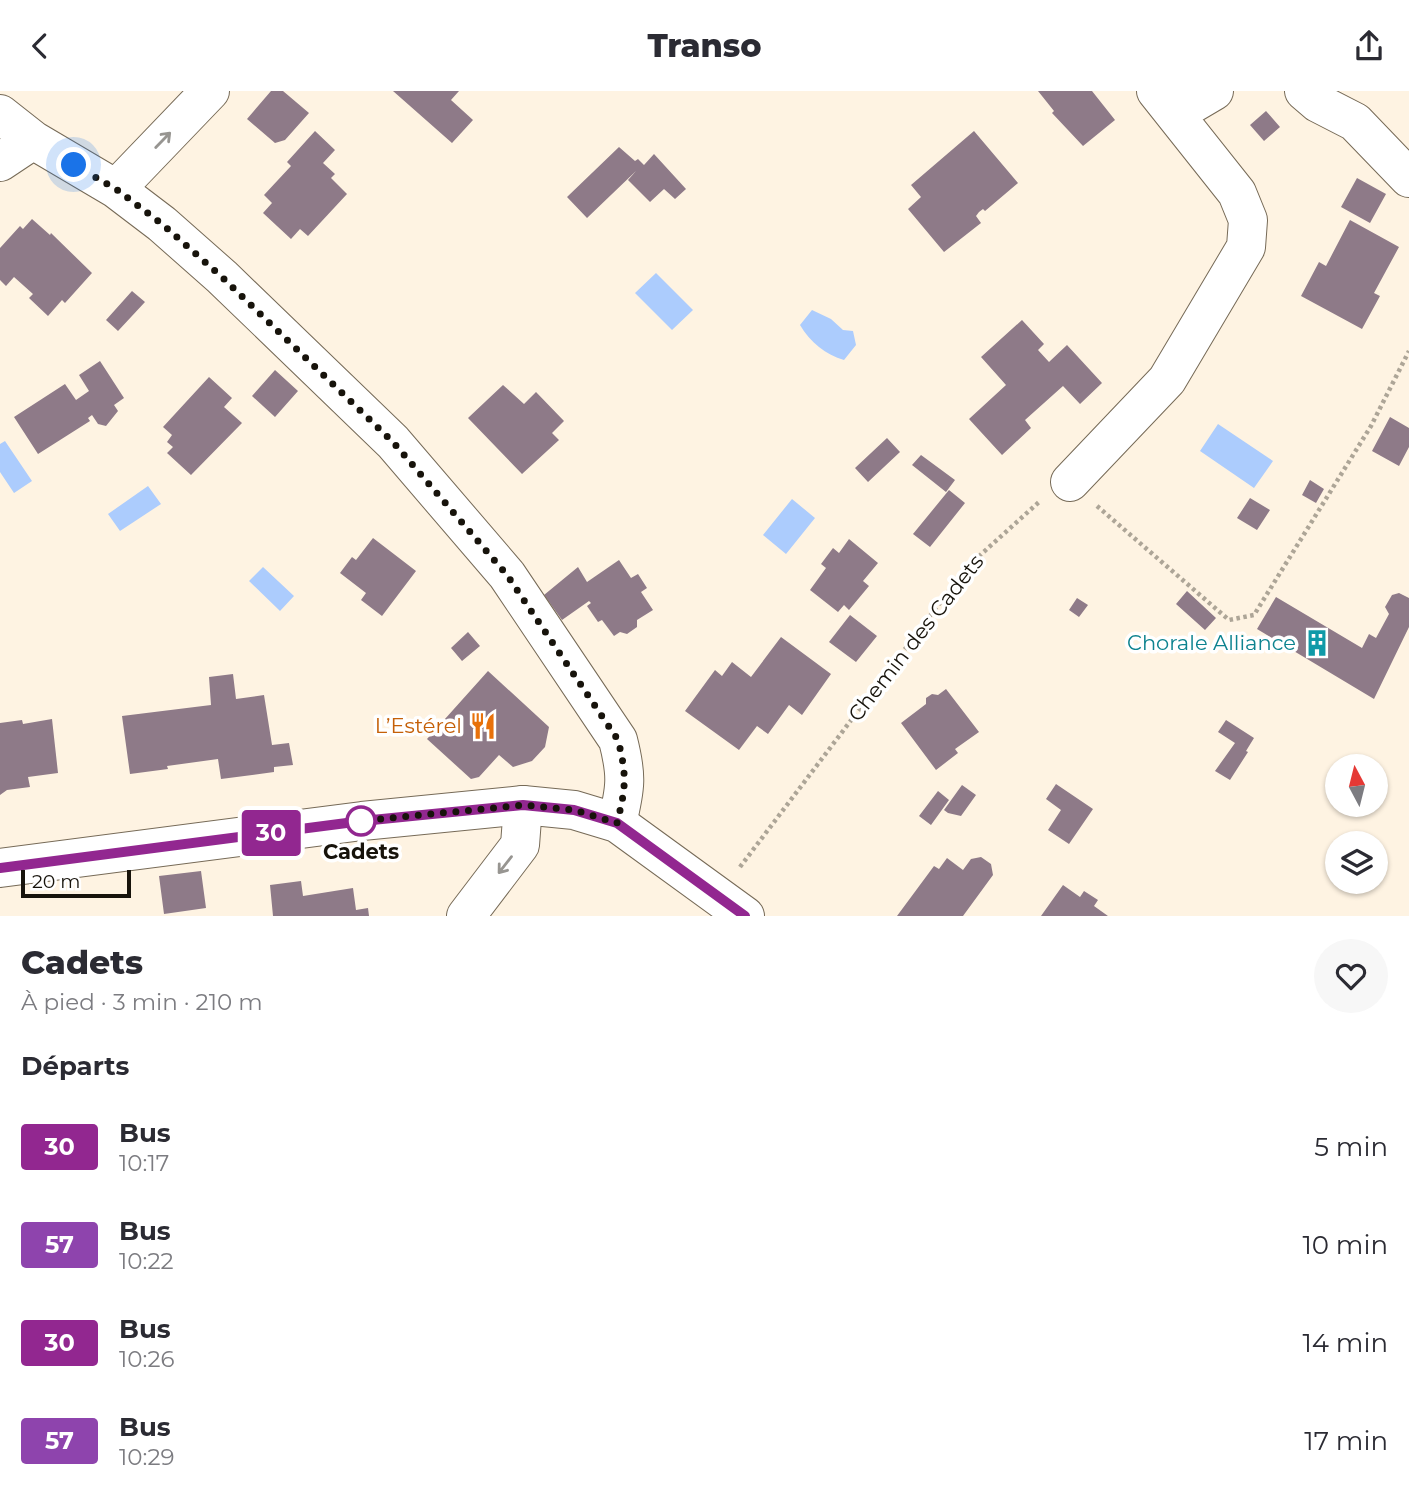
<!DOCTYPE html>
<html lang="fr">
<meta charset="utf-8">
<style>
body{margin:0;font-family:Montserrat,sans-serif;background:#f7f7f7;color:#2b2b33;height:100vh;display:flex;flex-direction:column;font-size:26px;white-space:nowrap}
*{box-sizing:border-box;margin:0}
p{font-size:23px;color:#7c7c81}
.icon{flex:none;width:38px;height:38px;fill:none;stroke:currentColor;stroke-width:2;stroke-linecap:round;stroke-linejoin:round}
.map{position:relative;height:825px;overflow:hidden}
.panel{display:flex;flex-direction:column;background:#fff;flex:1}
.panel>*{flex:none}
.badge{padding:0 14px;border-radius:5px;font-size:24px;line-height:46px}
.needle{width:46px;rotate:353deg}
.fabs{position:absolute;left:1325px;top:663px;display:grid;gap:14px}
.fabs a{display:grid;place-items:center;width:63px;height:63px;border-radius:50%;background:#fff;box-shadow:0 2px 5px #0004;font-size:35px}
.scale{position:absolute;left:21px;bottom:18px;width:110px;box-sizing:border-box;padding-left:7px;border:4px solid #17130b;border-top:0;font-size:19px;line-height:24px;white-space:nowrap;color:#17130b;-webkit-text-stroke:5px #fff;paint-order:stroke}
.you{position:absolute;width:35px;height:35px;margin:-18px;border:5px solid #fff;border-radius:50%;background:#1a73e8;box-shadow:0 0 0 10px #1a73e833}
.map>.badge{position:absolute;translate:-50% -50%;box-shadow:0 0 0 4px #fff}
h2{padding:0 21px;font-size:26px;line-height:63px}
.round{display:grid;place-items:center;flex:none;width:74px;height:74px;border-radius:37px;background:#f7f7f7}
.overview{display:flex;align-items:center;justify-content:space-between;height:119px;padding:0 21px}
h1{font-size:33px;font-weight:800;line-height:52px}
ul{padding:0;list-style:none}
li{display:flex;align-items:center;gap:21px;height:98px;padding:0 21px}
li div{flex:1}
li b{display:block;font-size:26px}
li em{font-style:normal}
li .badge{min-width:77px;font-weight:700;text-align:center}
header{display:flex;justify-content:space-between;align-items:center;height:91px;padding:0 21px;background:#fff;font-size:32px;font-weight:800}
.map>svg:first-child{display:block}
</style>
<header><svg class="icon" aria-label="back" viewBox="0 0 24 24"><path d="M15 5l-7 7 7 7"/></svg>Transo<svg class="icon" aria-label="share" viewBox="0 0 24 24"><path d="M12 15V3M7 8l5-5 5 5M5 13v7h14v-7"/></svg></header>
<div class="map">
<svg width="1409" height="825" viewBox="0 0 1409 825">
<rect width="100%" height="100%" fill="#fef3e2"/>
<path fill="#acccfd" d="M 656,182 L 693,219 L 672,239 L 635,202 Z
M 812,219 L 831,228 L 843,239 L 853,240 L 856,254 L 844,269 C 826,264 810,251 800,234 Z
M 1218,333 L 1273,370 L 1254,397 L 1200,360 Z
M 5,350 L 32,390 L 14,402 L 0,381 L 0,353 Z
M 148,395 L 161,413 L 120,440 L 108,423 Z
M 792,408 L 815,427 L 786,463 L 763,444 Z
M 263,476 L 294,505 L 280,520 L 249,490 Z"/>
<path fill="#8e7a88" d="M 271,0 L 283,0 L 309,22 L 285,49 L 275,52 L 247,28 Z
M 393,0 L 459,0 L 451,9 L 473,29 L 452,52 Z
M 1038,0 L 1092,0 L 1115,29 L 1083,55 L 1052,22 L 1054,20 Z
M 1266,20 L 1280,36 L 1264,50 L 1250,34 Z
M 315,40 L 335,59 L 323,72 L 335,83 L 331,87 L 347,103 L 308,145 L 300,138 L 291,148 L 263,122 L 272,112 L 264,104 L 291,75 L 287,71 Z
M 974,40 L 1018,92 L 985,120 L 983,118 L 979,121 L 976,125 L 981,132 L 944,161 L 908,118 L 921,106 L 911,94 Z
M 619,56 L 635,70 L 638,68 L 644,74 L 654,63 L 686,98 L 675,108 L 664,98 L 650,111 L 628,89 L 636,80 L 587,127 L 567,106 Z
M 1357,87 L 1386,103 L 1370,132 L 1341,116 Z
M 32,128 L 50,144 L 51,142 L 92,182 L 65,212 L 62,209 L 48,225 L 29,207 L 33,203 L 14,186 L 6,195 L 0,189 L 0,157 L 20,135 L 23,138 Z
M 1350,129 L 1399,156 L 1374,202 L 1380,205 L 1362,238 L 1301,205 L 1319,171 L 1326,175 Z
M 132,200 L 145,211 L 118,240 L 106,229 Z
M 1022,229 L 1044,253 L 1038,259 L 1049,271 L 1067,254 L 1102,292 L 1080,313 L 1063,295 L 1025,329 L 1031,337 L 1002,364 L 969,328 L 1006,294 L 981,266 Z
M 100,270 L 124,307 L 114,314 L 118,320 L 106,335 L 98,333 L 92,324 L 88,327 L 90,330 L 38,363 L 14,326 L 65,293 L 76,309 L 89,300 L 79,284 Z
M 275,279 L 298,300 L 275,326 L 252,305 Z
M 209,286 L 232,307 L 224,316 L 242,332 L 191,384 L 167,362 L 173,356 L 167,351 L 172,344 L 163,336 Z
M 503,294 L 524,313 L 536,301 L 564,330 L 552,342 L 559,349 L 522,383 L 468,327 Z
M 1390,326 L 1409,337 L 1409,356 L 1399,375 L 1372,360 Z
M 887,347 L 900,361 L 868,391 L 855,377 Z
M 921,364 L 955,389 L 946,401 L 912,374 Z
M 1310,389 L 1324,398 L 1316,412 L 1302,404 Z
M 949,399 L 965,412 L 930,456 L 913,443 Z
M 1250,407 L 1270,419 L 1257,439 L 1237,427 Z
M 373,447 L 416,480 L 382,525 L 361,509 L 366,502 L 340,482 L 352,466 L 356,469 Z
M 849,448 L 878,472 L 863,490 L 869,495 L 849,519 L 844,514 L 838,521 L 810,499 L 826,477 L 821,473 L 833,457 L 839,462 Z
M 619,469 L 631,487 L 638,483 L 647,497 L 641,501 L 653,519 L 637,529 L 637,536 L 627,543 L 620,541 L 614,545 L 602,529 L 598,531 L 587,515 L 591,512 L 589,510 L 562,529 L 544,504 L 578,476 L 587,491 Z
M 1187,500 L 1216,527 L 1205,539 L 1176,513 Z
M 1399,502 L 1409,507 L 1409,536 L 1374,608 L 1257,538 L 1276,506 L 1362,557 L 1369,543 L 1376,547 L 1389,523 L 1385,516 L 1392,504 Z
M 1077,507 L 1088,514 L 1079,526 L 1069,519 Z
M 850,524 L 877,545 L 856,571 L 829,551 Z
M 468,541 L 480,555 L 462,570 L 451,557 Z
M 781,546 L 831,583 L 802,624 L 789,614 L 768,643 L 757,635 L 739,659 L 685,620 L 715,579 L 722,585 L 732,571 L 751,586 Z
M 488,580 L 549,636 L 545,656 L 532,670 L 513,676 L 499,664 L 479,686 L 471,688 L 427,648 Z
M 233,583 L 236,608 L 264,604 L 272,654 L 289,652 L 293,674 L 274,676 L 274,681 L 221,688 L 218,668 L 167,675 L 168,678 L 130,683 L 122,625 L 211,614 L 209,586 Z
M 946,598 L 979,641 L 955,658 L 958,662 L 936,679 L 901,632 L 926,613 L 926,607 L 932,603 L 938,604 Z
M 52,628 L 58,682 L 28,686 L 30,696 L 7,699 L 0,704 L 0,632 L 22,629 L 23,633 Z
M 1226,629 L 1254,647 L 1246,660 L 1248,661 L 1230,689 L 1215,680 L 1235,652 L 1218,641 Z
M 1056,693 L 1093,718 L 1069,753 L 1048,739 L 1061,719 L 1046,708 Z
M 962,694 L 976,704 L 961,725 L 948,722 L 944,719 Z
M 938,700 L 949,709 L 931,734 L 919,725 Z
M 981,766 L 991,773 L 993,784 L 963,825 L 897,825 L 934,775 L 939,778 L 947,767 L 963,779 L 971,768 Z
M 201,780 L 206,817 L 164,823 L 159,785 Z
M 301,790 L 303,805 L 353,797 L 356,819 L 368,817 L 369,825 L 273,825 L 270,794 Z
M 1063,794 L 1080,806 L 1084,800 L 1098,809 L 1094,815 L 1108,825 L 1041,825 Z"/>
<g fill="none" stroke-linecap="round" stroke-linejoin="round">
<defs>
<path id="minor" d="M 1304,0 L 1318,12 L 1355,31 L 1409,87
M 0,23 L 33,49 L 116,98 L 162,133 L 222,186 L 393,351 L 507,484 L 618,649 C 627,684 626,696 617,732
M 1175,23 L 1214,0
M 0,71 L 33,49
M 116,98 L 210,0
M 1070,391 L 1167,289 L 1246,156 L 1248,129 L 1237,102 L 1156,0
M 466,825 L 520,754 L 523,714"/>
<path id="major" d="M 0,777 L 362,730 L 523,714 L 574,719 L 617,732 L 745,825"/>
</defs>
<use href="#minor" stroke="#766a57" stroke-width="40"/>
<use href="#major" stroke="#766a57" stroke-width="40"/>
<path stroke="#ada597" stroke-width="4.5" stroke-dasharray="3.5 3.5" stroke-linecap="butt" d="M 1097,415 L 1229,529 L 1254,524 L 1371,335 L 1409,260
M 740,776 L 967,476 L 1039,411"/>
<use href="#minor" stroke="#fff" stroke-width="38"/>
<use href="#major" stroke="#fff" stroke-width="38"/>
</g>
<defs><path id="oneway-shaft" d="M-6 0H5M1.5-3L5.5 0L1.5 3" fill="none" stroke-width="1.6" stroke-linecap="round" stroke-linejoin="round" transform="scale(1.75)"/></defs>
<g stroke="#979591">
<use href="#oneway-shaft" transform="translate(163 49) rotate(-46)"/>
<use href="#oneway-shaft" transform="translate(505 774) rotate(128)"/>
</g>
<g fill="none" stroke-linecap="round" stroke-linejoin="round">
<defs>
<path id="line" d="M 0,777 L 362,730 L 523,714 L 574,719 L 617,732 L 745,825"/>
</defs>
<use href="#line" stroke="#fff" stroke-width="16"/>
<use href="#line" stroke="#922790" stroke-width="10"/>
<path stroke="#17130b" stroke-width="7" stroke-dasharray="0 12.6" d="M 74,74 L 116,98 L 162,133 L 222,186 L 393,351 L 507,484 L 618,649 C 627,685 626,696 617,732 L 574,719 L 523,714 L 361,730"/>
</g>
<defs>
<symbol id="building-bare" viewBox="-9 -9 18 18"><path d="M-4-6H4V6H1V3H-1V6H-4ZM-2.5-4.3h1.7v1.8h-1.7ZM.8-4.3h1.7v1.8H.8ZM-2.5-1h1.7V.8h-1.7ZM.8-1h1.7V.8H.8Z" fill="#0f9aa8" stroke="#fff" stroke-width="2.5" paint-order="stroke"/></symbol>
<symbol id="restaurant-bare" viewBox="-9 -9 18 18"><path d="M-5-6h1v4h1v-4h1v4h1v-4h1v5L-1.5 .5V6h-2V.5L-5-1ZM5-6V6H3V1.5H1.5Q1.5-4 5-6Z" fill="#e8710a" stroke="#fff" stroke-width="2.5" paint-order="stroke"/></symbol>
</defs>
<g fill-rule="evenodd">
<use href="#building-bare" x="1298" y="533" width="38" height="38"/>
<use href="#restaurant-bare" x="464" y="616" width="38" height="38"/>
</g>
<circle fill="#fff" stroke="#922790" stroke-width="3.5" cx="361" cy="730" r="14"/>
<g text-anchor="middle" stroke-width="7" stroke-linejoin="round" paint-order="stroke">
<g font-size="21" fill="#17130b" stroke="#fff">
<text transform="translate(916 547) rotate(-52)" y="7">Chemin des Cadets</text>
</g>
<g font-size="21" fill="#0d838f" stroke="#fff" text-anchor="end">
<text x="1296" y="559">Chorale Alliance</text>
</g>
<g font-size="21" fill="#c56008" stroke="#fff" text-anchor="end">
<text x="462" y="642">L’Estérel</text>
</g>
<g font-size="21" font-weight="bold" fill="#17130b" stroke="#fff">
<text x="361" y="768">Cadets</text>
</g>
</g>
</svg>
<div class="fabs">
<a><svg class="needle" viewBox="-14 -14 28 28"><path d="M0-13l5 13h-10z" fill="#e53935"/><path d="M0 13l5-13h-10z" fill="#7c7c81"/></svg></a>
<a><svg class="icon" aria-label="layers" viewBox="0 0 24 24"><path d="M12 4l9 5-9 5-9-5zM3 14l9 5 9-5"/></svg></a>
</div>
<div class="scale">20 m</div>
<div class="you" style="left:74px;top:74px"></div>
<b class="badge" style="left:271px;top:742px;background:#922790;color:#fff">30</b>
</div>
<section class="panel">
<div class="overview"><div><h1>Cadets</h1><p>À pied · 3 min · 210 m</p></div><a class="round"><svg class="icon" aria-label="heart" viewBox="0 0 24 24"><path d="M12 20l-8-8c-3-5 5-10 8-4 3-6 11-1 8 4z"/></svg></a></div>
<h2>Départs</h2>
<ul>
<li><span class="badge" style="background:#922790;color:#fff">30</span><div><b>Bus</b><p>10:17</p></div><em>5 min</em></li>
<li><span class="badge" style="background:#8e44ad;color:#fff">57</span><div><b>Bus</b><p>10:22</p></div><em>10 min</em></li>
<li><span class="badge" style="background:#922790;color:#fff">30</span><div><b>Bus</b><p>10:26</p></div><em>14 min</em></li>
<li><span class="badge" style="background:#8e44ad;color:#fff">57</span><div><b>Bus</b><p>10:29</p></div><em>17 min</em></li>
</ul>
</section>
